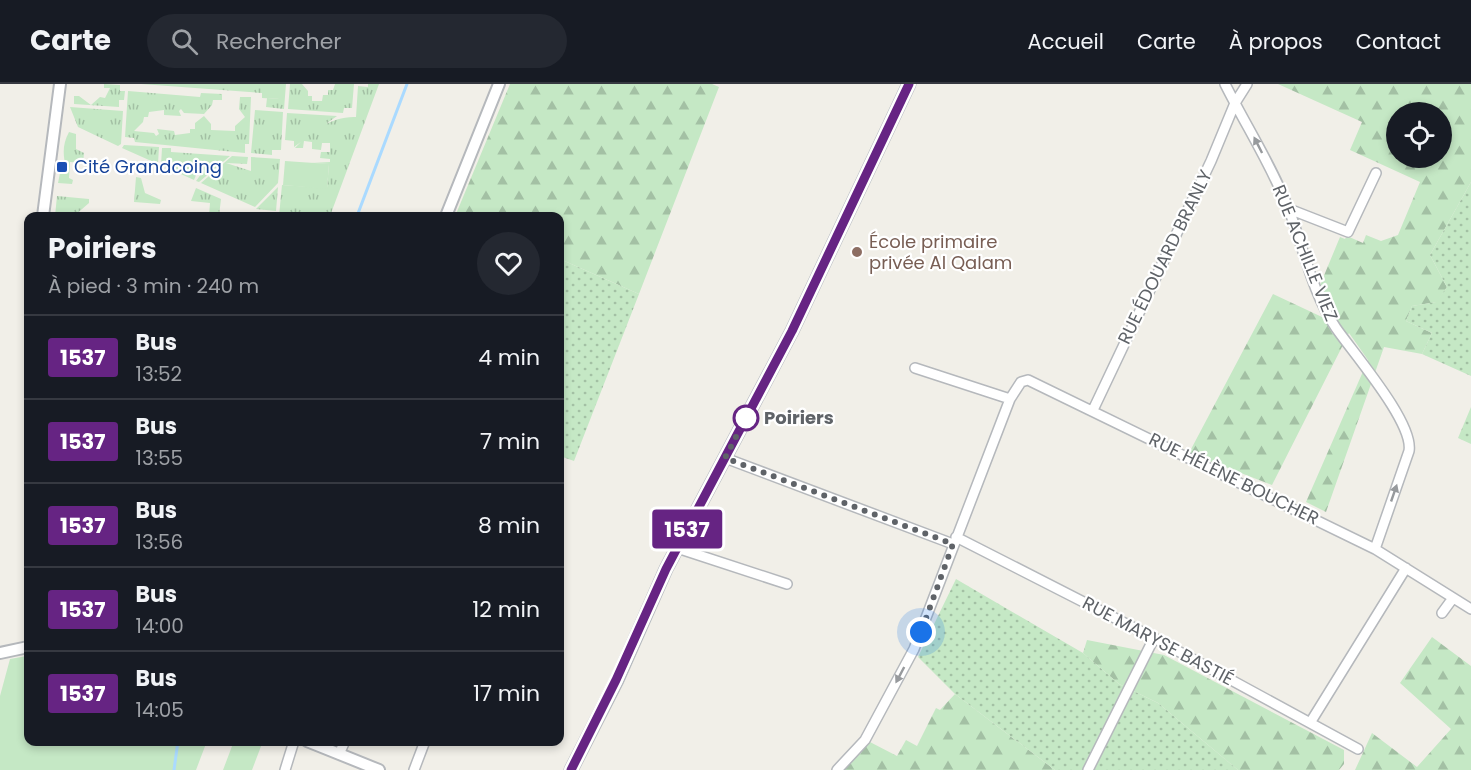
<!DOCTYPE html>
<html lang="fr">
<meta charset="utf-8">
<style>
body{margin:0;font-family:Poppins,sans-serif;background:#242831;color:#f1f3f6;height:100vh;display:flex;flex-direction:column;font-size:22px;white-space:nowrap}
*{box-sizing:border-box;margin:0}
p{font-size:20px;color:#9ea1a6}
.icon{flex:none;width:33px;height:33px;fill:none;stroke:currentColor;stroke-width:2;stroke-linecap:round;stroke-linejoin:round}
.map{position:relative;flex:1;overflow:hidden}
.drawer{position:absolute;left:24px;top:128px;width:540px;height:534px;display:flex;flex-direction:column;background:#171b24;border-radius:12px;box-shadow:0 3px 9px #0003}
.drawer>*{flex:none}
.badge{padding:0 12px;border-radius:4px;font-size:21px;line-height:39px}
.fabs{position:absolute;left:1386px;top:18px;display:grid;gap:12px}
.fabs a{display:grid;place-items:center;width:66px;height:66px;border-radius:50%;background:#171b24;box-shadow:0 3px 9px #0003;font-size:30px}
.you{position:absolute;width:30px;height:30px;margin:-15px;border:4px solid #fff;border-radius:50%;background:#1a73e8;box-shadow:0 0 0 9px #1a73e833}
.map>.badge{position:absolute;translate:-50% -50%;box-shadow:0 0 0 3px #fff}
.round{display:grid;place-items:center;flex:none;width:63px;height:63px;border-radius:32px;background:#242831}
.headline{display:flex;align-items:center;justify-content:space-between;height:102px;padding:0 24px}
h1{font-size:28px;font-weight:700;line-height:45px}
ul{padding:0;list-style:none}
li{display:flex;align-items:center;gap:18px;height:84px;padding:0 24px;border-top:2px solid #363941}
li div{flex:1}
li b{display:block;font-size:22px}
li em{font-style:normal}
li .badge{min-width:66px;font-weight:700;text-align:center}
header{display:flex;align-items:center;gap:36px;box-sizing:border-box;height:84px;padding:0 30px;background:#171b24;border-bottom:2px solid #363941}
header strong{font-size:28px}
nav{display:flex;gap:33px;margin-inline-start:auto;font-size:21px}
.search{width:420px;height:54px;background:#242831;display:flex;align-items:center;gap:15px;box-sizing:border-box;padding:0 21px;border-radius:33px;color:#9ea1a6;font-size:22px}
.map>svg:first-child{display:block}
</style>
<header>
<strong>Carte</strong>
<div class="search"><svg class="icon" aria-label="search" viewBox="0 0 24 24"><circle cx="10" cy="10" r="6"/><path d="M15 15l6 6"/></svg>Rechercher</div>
<nav><a>Accueil</a><a>Carte</a><a>À propos</a><a>Contact</a></nav>
</header>
<div class="map">
<svg width="1471" height="686" viewBox="0 0 1471 686">
<defs>
<pattern id="grass-tufts" width="24" height="20" patternUnits="userSpaceOnUse" patternTransform="scale(1.5)"><rect width="24" height="20" fill="#c5e8c5"/><path d="M3 7l-1-3M5 7V3M7 7l1-3M15 17l-1-3M17 17v-4M19 17l1-3" fill="none" stroke="#a3c0a4"/></pattern>
<pattern id="forest-firs" width="22" height="20" patternUnits="userSpaceOnUse" patternTransform="scale(1.5)"><rect width="22" height="20" fill="#c5e8c5"/><path d="M5 1l3.5 6h-7zM16 11l3.5 6h-7z" fill="#a3c0a4"/></pattern>
<pattern id="garden-dots" width="8" height="8" patternUnits="userSpaceOnUse" patternTransform="scale(1.5)"><rect width="8" height="8" fill="#c5e8c5"/><path d="M2 2h.1M6 6h.1" fill="none" stroke="#a3c0a4" stroke-width="1.8" stroke-linecap="round"/></pattern>
</defs>
<rect width="100%" height="100%" fill="#f1efe8"/>
<path fill="url(#grass-tufts)" d="M 104,0 L 120,1 L 120,7 L 125,7 L 124,16 L 119,16 L 119,23 L 74,20 L 74,12 L 79,12 L 91,21 L 100,13 L 105,14 L 110,4 L 104,4 Z
M 141,0 L 262,0 L 262,9 Z
M 280,0 L 286,0 L 284,25 L 266,23 L 267,14 L 279,15 Z
M 290,0 L 302,0 L 308,7 L 308,12 L 312,12 L 312,17 L 322,17 L 323,11 L 328,11 L 328,6 L 333,6 L 335,0 L 354,0 L 352,24 L 344,24 L 343,29 L 288,25 Z
M 368,0 L 379,0 L 330,132 L 279,132 L 282,101 L 327,104 L 329,80 L 311,79 L 330,78 L 330,75 L 320,74 L 321,68 L 330,68 L 330,59 L 322,59 L 321,66 L 312,65 L 312,58 L 304,57 L 303,64 L 295,64 C 311,47 332,32 356,33 L 358,2 L 368,3 Z
M 128,7 L 200,13 L 201,9 L 222,10 L 222,16 L 213,16 L 212,21 L 204,30 L 184,29 L 181,25 L 179,27 L 181,32 L 164,31 L 164,26 L 149,28 L 148,33 L 144,33 L 143,38 L 134,47 L 154,49 L 156,52 L 159,50 L 157,45 L 174,47 L 175,51 L 190,49 L 190,45 L 195,45 L 195,39 L 204,32 L 211,40 L 211,46 L 235,47 L 235,42 L 245,33 L 239,25 L 240,13 L 251,13 L 249,60 L 245,60 L 245,69 L 135,58 L 134,54 L 125,53 Z
M 70,23 L 123,27 L 121,60 L 118,62 L 78,43 Z
M 255,26 L 283,28 L 281,66 L 272,66 L 272,71 L 251,69 Z
M 287,29 L 337,32 L 294,63 L 294,57 L 285,56 Z
M 69,48 L 76,50 L 76,65 L 84,69 L 83,79 L 70,78 L 69,94 L 73,96 L 72,100 L 58,99 L 60,89 L 66,84 C 63,71 62,61 69,48 Z
M 124,61 L 159,63 L 158,80 L 122,64 Z
M 162,64 L 171,64 L 171,68 L 230,72 L 199,98 L 196,97 L 204,86 L 199,84 L 194,96 L 161,81 Z
M 232,72 L 248,73 L 247,80 L 226,79 L 251,87 L 251,73 L 280,75 L 278,99 L 255,123 L 201,99 Z
M 136,93 L 141,94 L 145,109 L 161,116 L 160,120 L 134,118 Z
M 278,103 L 276,127 L 256,125 Z
M 196,104 L 221,115 L 219,132 L 209,132 L 210,119 L 191,117 Z
M 57,112 L 89,115 L 89,119 L 74,132 L 55,132 Z"/>
<path fill="url(#forest-firs)" fill-rule="evenodd" d="M 510,0 L 712,0 L 719,3 L 639,210 L 560,175 L 560,132 L 462,132 L 456,130 Z
M 1278,0 L 1471,0 L 1471,98 L 1430,171 L 1447,203 L 1437,218 L 1412,222 L 1406,237 L 1432,249 L 1422,270 L 1384,263 L 1326,428 L 1306,418 L 1368,276 L 1349,249 L 1272,401 L 1189,369 L 1273,210 L 1322,233 L 1329,223 L 1318,206 L 1340,153 L 1345,155 L 1347,152 L 1363,159 L 1366,151 L 1381,157 L 1398,151 L 1420,98 L 1350,66 L 1362,38 ZM 1396,28 L 1442,28 L 1442,74 L 1396,74 Z
M 1432,553 L 1471,582 L 1471,686 L 1355,686 L 1372,649 L 1417,683 L 1451,645 L 1400,599 Z
M 1087,556 L 1164,571 L 1344,666 L 1344,680 L 1339,686 L 1238,686 L 1158,619 L 1119,600 L 1083,569 Z
M 955,610 L 1055,686 L 841,686 L 868,657 L 897,672 L 906,656 L 917,662 L 936,624 L 940,626 Z"/>
<path fill="#c5e8c5" d="M 262,0 L 280,0 L 280,15 L 262,14 Z
M 285,77 L 329,80 L 327,105 L 283,101 Z
M 27,572 L 28,657 L 207,657 L 196,686 L 0,686 L 0,612 L 10,575 Z
M 234,657 L 263,657 L 252,686 L 223,686 Z"/>
<path fill="url(#garden-dots)" d="M 1471,98 L 1471,292 L 1422,270 L 1432,249 L 1406,237 L 1412,222 L 1436,218 L 1447,203 L 1430,171 Z
M 560,175 L 639,210 L 574,377 L 560,372 Z
M 1471,323 L 1471,360 L 1458,354 Z
M 956,495 L 1083,569 L 1119,600 L 1158,619 L 1238,686 L 1055,686 L 955,610 L 918,573 Z"/>
<g fill="none" stroke-linecap="round" stroke-linejoin="round">
<path stroke="#aadaff" stroke-width="3" d="M 357,132 L 407,0
M 174,686 L 178,657"/>
<defs>
<path id="minor" d="M 1225,0 C 1246,42 1272,82 1289,126 C 1304,165 1312,209 1336,244 C 1354,270 1414,339 1409,367 L 1375,465
M 1289,125 L 1348,148 L 1376,89
M 915,284 L 1010,315
M 1093,326 L 1211,77 L 1235,19 L 1247,0
M 725,374 L 953,460
M 956,453 L 1154,554 L 1358,665
M 677,464 L 787,500
M 1442,529 L 1453,514
M 1310,639 L 1406,484
M 339,670 L 345,657
M 285,686 L 294,657
M 414,686 L 425,657
M 837,686 L 865,656 L 914,565 L 1010,315 L 1021,298 L 1028,296 L 1375,465 L 1471,525
M 1088,686 L 1154,554"/>
<path id="tertiary" d="M 43,132 L 60,0
M 446,132 L 499,0
M 0,569 L 28,563
M 307,657 L 379,686"/>
<path id="secondary" d="M 571,686 L 617,596 L 666,485 L 792,247 L 909,0"/>
</defs>
<use href="#minor" stroke="#b5b8bc" stroke-width="12"/>
<use href="#tertiary" stroke="#b5b8bc" stroke-width="14"/>
<use href="#secondary" stroke="#b6babf" stroke-width="15"/>
<use href="#minor" stroke="#fff" stroke-width="9"/>
<use href="#tertiary" stroke="#fff" stroke-width="10"/>
<use href="#secondary" stroke="#fff" stroke-width="12"/>
</g>
<defs><path id="oneway-solid" d="M-6-.8H1V-3.2L6.5 0L1 3.2V.8H-6Z" transform="scale(1.5)"/></defs>
<g fill="#979a9d">
<use href="#oneway-solid" transform="translate(1258 61) rotate(-117)"/>
<use href="#oneway-solid" transform="translate(1394 409) rotate(-71)"/>
<use href="#oneway-solid" transform="translate(900 591) rotate(118)"/>
</g>
<g fill="none" stroke-linecap="round" stroke-linejoin="round">
<defs>
<path id="line" d="M 571,686 L 616,596 L 666,485 L 792,247 L 909,0"/>
</defs>
<use href="#line" stroke="#fff" stroke-width="14"/>
<use href="#line" stroke="#662483" stroke-width="9"/>
<path stroke="#5f6368" stroke-width="6" stroke-dasharray="0 10.8" d="M 746,334 L 725,374 L 953,460 L 921,548"/>
</g>
<rect fill="#1a4fb4" stroke="#fff" stroke-width="2" x="56" y="77" width="12" height="12" rx="3"/>
<circle fill="#8d6e63" stroke="#fff" stroke-width="2" cx="857" cy="168" r="6"/>
<circle fill="#fff" stroke="#662483" stroke-width="3" cx="746" cy="334" r="12"/>
<g text-anchor="middle" stroke-width="4.5" stroke-linejoin="round" paint-order="stroke">
<g font-size="18" fill="#164399" stroke="#fff" text-anchor="start">
<text x="74" y="89">Cité Grandcoing</text>
</g>
<g font-size="18" fill="#785e54" stroke="#fff" text-anchor="start">
<text x="869" y="164">École primaire<tspan x="869" dy="21">privée Al Qalam</tspan></text>
</g>
<g font-size="18" fill="#5f6368" stroke="#fff">
<text transform="translate(1305 169) rotate(68)" y="6">RUE ACHILLE VIEZ</text>
<text transform="translate(1165 173) rotate(-64)" y="6">RUE ÉDOUARD BRANLY</text>
<text transform="translate(1234 395) rotate(26)" y="6">RUE HÉLÈNE BOUCHER</text>
<text transform="translate(1158 557) rotate(28)" y="6">RUE MARYSE BASTIÉ</text>
</g>
<g font-size="18" font-weight="bold" fill="#5f6368" stroke="#fff" text-anchor="start">
<text x="764" y="340">Poiriers</text>
</g>
</g>
</svg>
<div class="fabs">
<a><svg class="icon" aria-label="locate" viewBox="0 0 24 24"><circle cx="12" cy="12" r="6"/><path d="M12 2v4M12 18v4M2 12h4M18 12h4"/></svg></a>
</div>
<div class="you" style="left:921px;top:548px"></div>
<b class="badge" style="left:687px;top:445px;background:#662483;color:#fff">1537</b>
<section class="drawer">
<div class="headline"><div><h1>Poiriers</h1><p>À pied · 3 min · 240 m</p></div><a class="round"><svg class="icon" aria-label="heart" viewBox="0 0 24 24"><path d="M12 20l-8-8c-3-5 5-10 8-4 3-6 11-1 8 4z"/></svg></a></div>
<ul>
<li><span class="badge" style="background:#662483;color:#fff">1537</span><div><b>Bus</b><p>13:52</p></div><em>4 min</em></li>
<li><span class="badge" style="background:#662483;color:#fff">1537</span><div><b>Bus</b><p>13:55</p></div><em>7 min</em></li>
<li><span class="badge" style="background:#662483;color:#fff">1537</span><div><b>Bus</b><p>13:56</p></div><em>8 min</em></li>
<li><span class="badge" style="background:#662483;color:#fff">1537</span><div><b>Bus</b><p>14:00</p></div><em>12 min</em></li>
<li><span class="badge" style="background:#662483;color:#fff">1537</span><div><b>Bus</b><p>14:05</p></div><em>17 min</em></li>
</ul>
</section>
</div>
